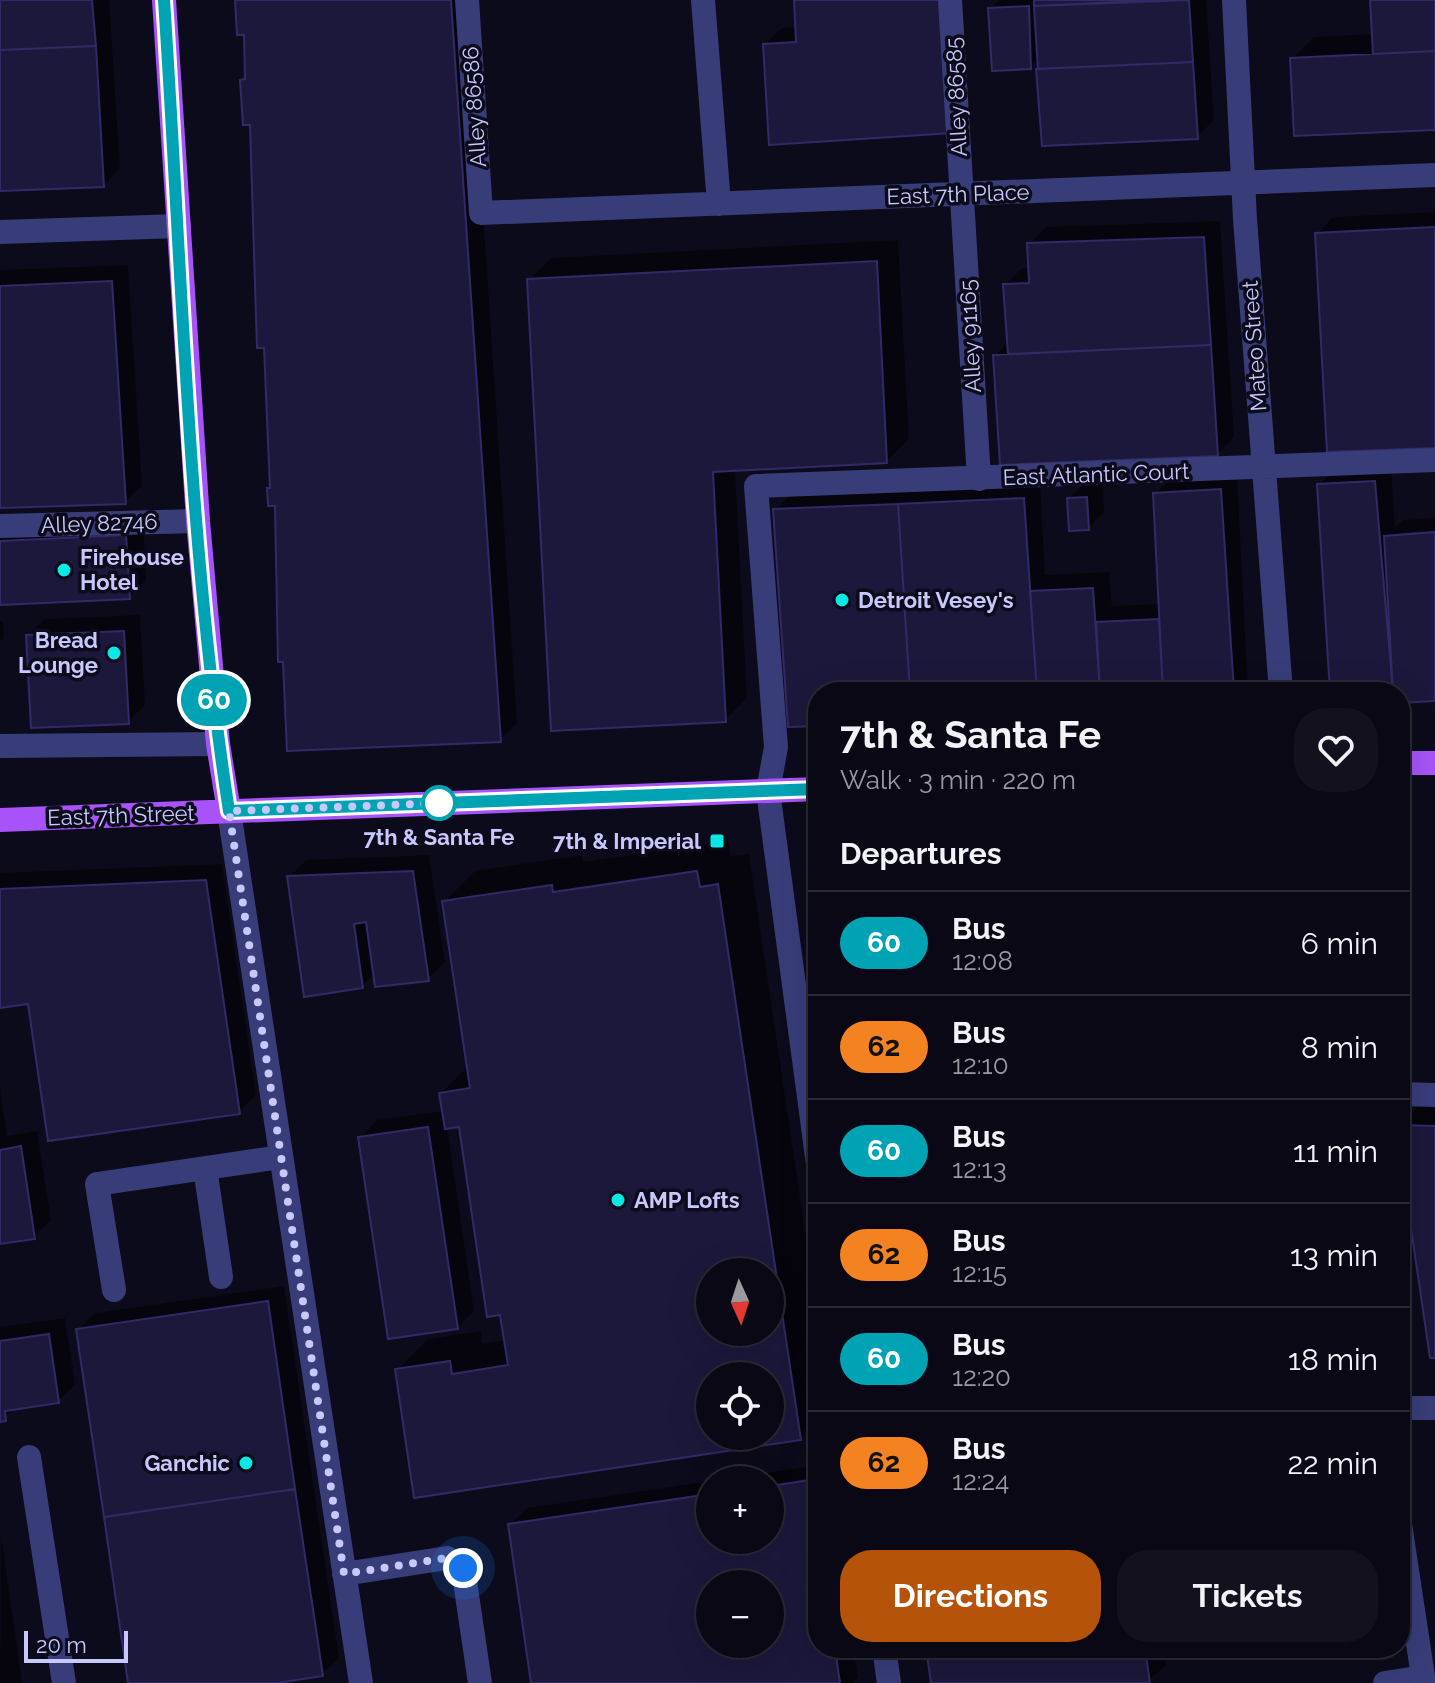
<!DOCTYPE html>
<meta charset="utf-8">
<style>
body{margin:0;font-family:Raleway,sans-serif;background:#12111d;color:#f1f3f6;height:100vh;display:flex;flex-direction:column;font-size:30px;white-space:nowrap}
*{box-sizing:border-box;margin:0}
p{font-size:26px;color:#999aa0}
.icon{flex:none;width:44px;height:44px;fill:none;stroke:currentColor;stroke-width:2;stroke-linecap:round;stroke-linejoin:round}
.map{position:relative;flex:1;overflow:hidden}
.panel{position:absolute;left:808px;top:682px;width:602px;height:976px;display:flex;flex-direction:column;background:#090814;border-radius:32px;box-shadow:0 8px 32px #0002,0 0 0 2px #292934}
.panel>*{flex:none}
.badge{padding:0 16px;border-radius:26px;font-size:28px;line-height:52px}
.needle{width:52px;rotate:177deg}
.controls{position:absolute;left:696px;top:1258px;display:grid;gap:16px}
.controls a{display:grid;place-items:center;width:88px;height:88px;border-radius:50%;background:#090814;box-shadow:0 8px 32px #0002,0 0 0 2px #292934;font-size:40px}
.scale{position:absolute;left:24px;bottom:20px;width:104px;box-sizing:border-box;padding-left:8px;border:4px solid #c8c8fd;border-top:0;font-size:22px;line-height:28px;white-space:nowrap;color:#c8c8fd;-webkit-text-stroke:6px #0c0b1b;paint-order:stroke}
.you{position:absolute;width:40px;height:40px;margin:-20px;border:6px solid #fff;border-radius:50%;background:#1a73e8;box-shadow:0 0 0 12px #1a73e833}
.map>.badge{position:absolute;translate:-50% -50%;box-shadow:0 0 0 4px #fff}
h2{padding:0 32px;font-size:30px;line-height:72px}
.round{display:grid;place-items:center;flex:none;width:84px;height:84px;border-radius:32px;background:#12111d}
.summary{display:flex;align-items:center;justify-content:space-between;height:136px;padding:0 32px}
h1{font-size:38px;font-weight:700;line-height:60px}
.button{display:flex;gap:16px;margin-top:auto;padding:16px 32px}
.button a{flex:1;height:92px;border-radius:32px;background:#b45309;color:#fff;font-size:32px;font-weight:700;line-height:92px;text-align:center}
.button a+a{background:#12111d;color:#f1f3f6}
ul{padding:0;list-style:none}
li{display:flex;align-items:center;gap:24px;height:104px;padding:0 32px;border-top:2px solid #292934}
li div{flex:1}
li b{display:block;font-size:30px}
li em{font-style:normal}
li .badge{min-width:88px;font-weight:700;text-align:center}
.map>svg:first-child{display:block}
</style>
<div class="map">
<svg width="1435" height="1683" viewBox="0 0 1435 1683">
<rect width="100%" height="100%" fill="#0c0b1b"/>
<path fill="#0007" fill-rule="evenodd" d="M 0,0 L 109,0 L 120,168 L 104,185 L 0,189 Z
M 238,0 L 469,0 L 517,723 L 500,740 L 276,504 L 269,489 L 272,486 L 252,122 L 242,80 L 247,75 L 246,32 Z
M 796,0 L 968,114 L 765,44 L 782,28 L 797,27 Z
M 999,0 L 1206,0 L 1214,120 L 1197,137 L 1039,58 L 1030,67 L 990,9 Z
M 1372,0 L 1435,0 L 1435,128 L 1292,59 L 1314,37 L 1374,34 Z
M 1435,212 L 1435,446 L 1317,234 L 1333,217 Z
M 1220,221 L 1234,437 L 1218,454 L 995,356 L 1009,341 L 1005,285 L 1022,268 L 1030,268 L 1030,244 L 1046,227 Z
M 898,240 L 909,439 L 887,461 L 735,469 L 747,698 L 725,720 L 529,280 L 551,258 Z
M 128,265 L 142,486 L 125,502 L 0,507 L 0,270 Z
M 1391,466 L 1395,527 L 1403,520 L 1435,518 L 1435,530 L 1401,533 L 1401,537 L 1435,534 L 1435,699 L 1400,701 L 1400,692 L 1332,692 L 1319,485 L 1336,468 Z
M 1237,473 L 1248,692 L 818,692 L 818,724 L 775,510 L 797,488 L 1040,482 L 1045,575 L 1109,572 L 1112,606 L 1161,604 L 1155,494 L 1172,477 Z
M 1103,481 L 1104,512 L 1088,528 L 1069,498 L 1086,482 Z
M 143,519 L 146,580 L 129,597 L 0,603 L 0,525 Z
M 140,615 L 145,705 L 128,722 L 28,635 L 45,619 Z
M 0,621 L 3,621 L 4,637 L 0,642 Z
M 728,841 L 731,856 L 749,854 L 818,1318 L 818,1421 L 800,1439 L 416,1495 L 397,1370 L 428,1339 L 481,1331 L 482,1344 L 506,1340 L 461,1124 L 447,1126 L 474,1311 L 457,1328 L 361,1137 L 377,1120 L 444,1111 L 441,1093 L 468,1066 L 444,902 L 475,871 L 582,855 L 583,862 ZM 710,1272 L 770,1272 L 770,1332 L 710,1332 ZM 710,1376 L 770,1376 L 770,1436 L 710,1436 Z
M 429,855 L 445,962 L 428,979 L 375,973 L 362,986 L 289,877 L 306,860 Z
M 222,864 L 256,1095 L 239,1112 L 30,1001 L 0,1006 L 0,873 Z
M 0,1089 L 7,1136 L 37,1131 L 51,1220 L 34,1237 L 0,1242 Z
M 1429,1095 L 1435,1095 L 1435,1356 L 1400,1139 L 1400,1124 Z
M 284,1286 L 339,1658 L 322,1674 L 263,1683 L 130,1683 L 78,1330 L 95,1313 Z
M 65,1318 L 75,1385 L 58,1401 L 16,1408 L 0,1420 L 0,1327 Z
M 818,1465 L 818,1648 L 853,1648 L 858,1677 L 853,1683 L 533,1683 L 510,1525 L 527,1508 L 710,1481 L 710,1540 L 770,1540 L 770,1480 L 717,1480 ZM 710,1584 L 770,1584 L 770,1644 L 710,1644 Z
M 1,1534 L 22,1683 L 0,1683 Z
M 928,1648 L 1163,1648 L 1166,1666 L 1145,1683 L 933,1683 Z"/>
<path fill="#1b183b" stroke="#302b66" stroke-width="2" fill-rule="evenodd" d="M 0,0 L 92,0 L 96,46 L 0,50 Z
M 235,0 L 451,0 L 501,742 L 287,751 L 283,662 L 278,662 L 275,506 L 268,506 L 267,488 L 270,488 L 264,348 L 257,348 L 250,125 L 243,125 L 240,80 L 245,79 L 244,35 L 237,35 Z
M 794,0 L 944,0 L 952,133 L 769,145 L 763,44 L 796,42 Z
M 1034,0 L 1162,0 L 1034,6 Z
M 1189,0 L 1193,62 L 1038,69 L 1034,6 Z
M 1370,0 L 1435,0 L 1435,51 L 1373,54 Z
M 1029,6 L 1031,69 L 992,71 L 988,8 Z
M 96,46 L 104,187 L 0,191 L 0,50 Z
M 1435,51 L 1435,130 L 1294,136 L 1290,58 Z
M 1193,62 L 1198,139 L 1042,146 L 1036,69 Z
M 1435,227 L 1435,448 L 1327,452 L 1315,233 Z
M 1204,237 L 1211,345 L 1008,354 L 1003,284 L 1029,283 L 1027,243 Z
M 877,261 L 887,463 L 713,472 L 726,722 L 551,731 L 527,279 Z
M 112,281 L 126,504 L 0,508 L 0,286 Z
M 1211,345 L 1218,456 L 1000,465 L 993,355 Z
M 1375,481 L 1393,692 L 1330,692 L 1317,484 Z
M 1221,489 L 1234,692 L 1163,692 L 1153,493 Z
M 1087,497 L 1089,530 L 1069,531 L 1067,498 Z
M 1024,498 L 1037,692 L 910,692 L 898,504 Z
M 898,504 L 910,692 L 818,692 L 818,726 L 788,727 L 773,509 Z
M 1435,532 L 1435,701 L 1400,703 L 1400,692 L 1393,692 L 1384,536 Z
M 126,535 L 130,599 L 0,605 L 0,541 Z
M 1093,588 L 1100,692 L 1037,692 L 1030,591 Z
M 1159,619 L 1163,692 L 1100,692 L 1096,622 Z
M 124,631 L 129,724 L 31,728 L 26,635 Z
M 818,853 L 818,904 L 811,854 Z
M 413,871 L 429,981 L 375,987 L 366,922 L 354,924 L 363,988 L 304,997 L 287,876 Z
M 697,871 L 700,887 L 718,884 L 801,1440 L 414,1498 L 395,1369 L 450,1361 L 452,1374 L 508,1365 L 500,1315 L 487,1317 L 459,1127 L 445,1129 L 439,1093 L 470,1088 L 442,901 L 552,885 L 553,892 ZM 710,1272 L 770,1272 L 770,1332 L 710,1332 ZM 710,1376 L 770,1376 L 770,1436 L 710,1436 Z
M 206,880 L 240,1114 L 48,1141 L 28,1004 L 0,1008 L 0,889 Z
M 1400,1125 L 1435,1126 L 1435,1358 L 1430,1358 L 1400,1153 Z
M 428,1127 L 458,1329 L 388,1339 L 358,1137 Z
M 21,1146 L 35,1239 L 0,1244 L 0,1150 Z
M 268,1301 L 295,1489 L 104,1517 L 76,1329 Z
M 49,1334 L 59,1403 L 5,1411 L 6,1421 L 0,1422 L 0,1341 Z
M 810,1480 L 818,1532 L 818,1648 L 835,1648 L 840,1683 L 531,1683 L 508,1524 L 710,1494 L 710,1540 L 770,1540 L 770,1486 ZM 710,1584 L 770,1584 L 770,1644 L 710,1644 Z
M 295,1489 L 323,1676 L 277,1683 L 128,1683 L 104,1517 Z
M 926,1648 L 1145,1648 L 1150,1683 L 931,1683 Z"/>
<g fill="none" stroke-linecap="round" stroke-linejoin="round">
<path stroke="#383d79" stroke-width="24" d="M 467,0 L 481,213 L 1435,175
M 703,0 L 719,204
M 950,0 L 979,479
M 1234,0 L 1245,219 L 1281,692
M 0,232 L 179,226
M 0,526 L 198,521
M 0,746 L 218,744
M 229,811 L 361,1683
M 1400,1094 L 1435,1095
M 818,1164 L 768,791 L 776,747 L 756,486 L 1435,460
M 205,1168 L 221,1277
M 114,1290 L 97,1184 L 281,1157
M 1400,1408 L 1435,1408
M 29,1457 L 64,1683
M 1400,1524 L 1424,1683
M 344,1574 L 447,1558 L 463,1568 L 480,1683
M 884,1648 L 889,1683
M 1385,1683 L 1423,1677"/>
<path stroke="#a753f9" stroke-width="24" d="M 164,0 L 198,521 L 218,744 L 229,811
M 1400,763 L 1435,763
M 0,820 L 818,789"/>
</g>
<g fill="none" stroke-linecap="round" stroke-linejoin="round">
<defs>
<path id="line" d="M 164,0 C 182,268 188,546 229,811 L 818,789"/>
</defs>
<use href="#line" stroke="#fff" stroke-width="18"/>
<use href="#line" stroke="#00a3b4" stroke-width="12"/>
<path stroke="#c8c8fd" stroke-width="8" stroke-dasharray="0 14.4" d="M 439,803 L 446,803 L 229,811 L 344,1574 L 447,1558 L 463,1568"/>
</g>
<g fill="#08e8e5" stroke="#0c0b1b" stroke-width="3">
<circle cx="64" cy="570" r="8"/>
<circle cx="842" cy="600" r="8"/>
<circle cx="114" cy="653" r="8"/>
<rect x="709" y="833" width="16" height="16" rx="4"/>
<circle cx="618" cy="1200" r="8"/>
<circle cx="246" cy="1463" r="8"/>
</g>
<circle fill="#fff" stroke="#00a3b4" stroke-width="4" cx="439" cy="803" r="16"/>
<g text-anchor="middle" stroke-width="7" stroke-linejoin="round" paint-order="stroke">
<g font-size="22" fill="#c8c8fd" stroke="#0c0b1b">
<text transform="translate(956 97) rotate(-93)" y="8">Alley 86585</text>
<text transform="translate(474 107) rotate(-94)" y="8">Alley 86586</text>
<text transform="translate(958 194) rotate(-2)" y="8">East 7th Place</text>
<text transform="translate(970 336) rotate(-93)" y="8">Alley 91165</text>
<text transform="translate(1254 346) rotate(-94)" y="8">Mateo Street</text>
<text transform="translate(1096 474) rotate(-2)" y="8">East Atlantic Court</text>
<text transform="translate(99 523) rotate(-2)" y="8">Alley 82746</text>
<text transform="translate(121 815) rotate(-2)" y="8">East 7th Street</text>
</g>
<g font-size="22" font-weight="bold" fill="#c8c8fd" stroke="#0c0b1b" text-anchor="start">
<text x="80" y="565">Firehouse<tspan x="80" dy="25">Hotel</tspan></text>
<text x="858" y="608">Detroit Vesey's</text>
<text x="98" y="648" text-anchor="end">Bread<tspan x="98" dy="25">Lounge</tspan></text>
<text x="701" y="849" text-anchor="end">7th &amp; Imperial</text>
<text x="634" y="1208">AMP Lofts</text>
<text x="230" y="1471" text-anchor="end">Ganchic</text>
</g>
<g font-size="22" font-weight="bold" fill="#c8c8fd" stroke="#0c0b1b">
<text x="439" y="845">7th &amp; Santa Fe</text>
</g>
</g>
</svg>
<div class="controls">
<a><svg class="needle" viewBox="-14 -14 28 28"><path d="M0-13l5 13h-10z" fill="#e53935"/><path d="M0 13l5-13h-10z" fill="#999aa0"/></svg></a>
<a><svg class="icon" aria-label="locate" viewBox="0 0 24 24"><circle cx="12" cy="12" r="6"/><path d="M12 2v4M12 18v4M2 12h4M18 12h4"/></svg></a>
<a>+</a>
<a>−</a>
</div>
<div class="scale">20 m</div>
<div class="you" style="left:463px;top:1568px"></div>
<b class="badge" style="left:214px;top:700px;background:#00a3b4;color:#fff">60</b>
<section class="panel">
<div class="summary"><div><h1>7th &amp; Santa Fe</h1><p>Walk · 3 min · 220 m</p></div><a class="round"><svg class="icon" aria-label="heart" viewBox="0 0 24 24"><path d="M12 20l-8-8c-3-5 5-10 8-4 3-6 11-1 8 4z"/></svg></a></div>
<h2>Departures</h2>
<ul>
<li><span class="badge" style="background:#00a3b4;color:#fff">60</span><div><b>Bus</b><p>12:08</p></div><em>6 min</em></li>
<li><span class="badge" style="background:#f58220;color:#111">62</span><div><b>Bus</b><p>12:10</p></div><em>8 min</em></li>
<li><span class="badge" style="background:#00a3b4;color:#fff">60</span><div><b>Bus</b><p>12:13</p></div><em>11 min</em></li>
<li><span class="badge" style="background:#f58220;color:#111">62</span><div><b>Bus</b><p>12:15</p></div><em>13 min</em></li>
<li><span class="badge" style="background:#00a3b4;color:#fff">60</span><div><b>Bus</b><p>12:20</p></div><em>18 min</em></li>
<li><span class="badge" style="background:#f58220;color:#111">62</span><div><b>Bus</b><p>12:24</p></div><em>22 min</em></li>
</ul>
<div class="button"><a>Directions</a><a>Tickets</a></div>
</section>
</div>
